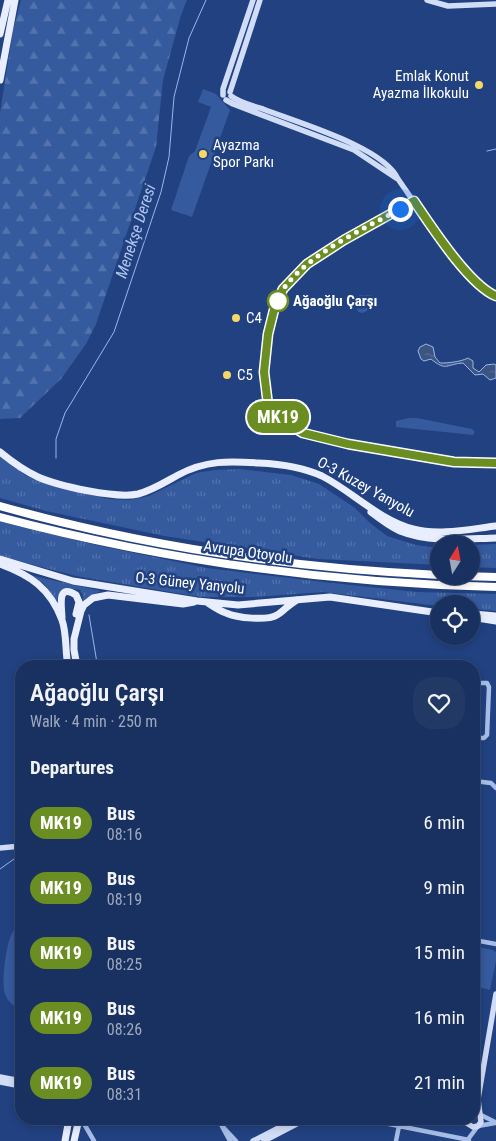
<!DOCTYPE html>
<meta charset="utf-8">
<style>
body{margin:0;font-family:"Roboto Condensed",sans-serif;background:#223966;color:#f1f3f6;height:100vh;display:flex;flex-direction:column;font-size:19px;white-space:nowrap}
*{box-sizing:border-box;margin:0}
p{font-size:16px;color:#9fa9bd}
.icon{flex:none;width:28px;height:28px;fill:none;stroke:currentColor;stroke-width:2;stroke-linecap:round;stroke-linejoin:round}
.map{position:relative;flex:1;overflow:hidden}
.side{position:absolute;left:15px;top:660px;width:465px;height:465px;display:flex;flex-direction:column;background:#193160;border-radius:20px;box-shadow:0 2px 8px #0003,0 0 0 1px #374c75}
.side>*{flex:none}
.badge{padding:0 10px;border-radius:16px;font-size:18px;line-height:32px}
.needle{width:32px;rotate:11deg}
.controls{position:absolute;left:430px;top:535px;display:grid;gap:10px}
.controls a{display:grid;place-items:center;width:50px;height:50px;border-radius:50%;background:#193160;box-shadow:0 2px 8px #0003,0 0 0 1px #374c75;font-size:25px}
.you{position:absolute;width:25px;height:25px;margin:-12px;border:4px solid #fff;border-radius:50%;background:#1a73e8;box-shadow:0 0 0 8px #1a73e833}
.map>.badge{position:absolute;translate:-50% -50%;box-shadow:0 0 0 2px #fff}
h2{padding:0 15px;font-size:19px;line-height:45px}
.round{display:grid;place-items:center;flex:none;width:52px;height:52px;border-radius:20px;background:#223966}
.overview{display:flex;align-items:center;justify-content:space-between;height:85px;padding:0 15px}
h1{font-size:24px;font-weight:600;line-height:38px}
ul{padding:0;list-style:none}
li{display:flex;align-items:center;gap:15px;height:65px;padding:0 15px}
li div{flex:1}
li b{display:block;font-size:19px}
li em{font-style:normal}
li .badge{min-width:55px;font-weight:700;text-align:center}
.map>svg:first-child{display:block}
</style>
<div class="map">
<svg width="496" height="1141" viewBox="0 0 496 1141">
<defs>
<pattern id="grass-tufts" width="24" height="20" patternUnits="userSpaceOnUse" patternTransform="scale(1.25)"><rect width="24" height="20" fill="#355a9e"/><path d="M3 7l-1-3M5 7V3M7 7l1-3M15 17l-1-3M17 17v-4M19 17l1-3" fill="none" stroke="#5373ad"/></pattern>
<pattern id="forest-firs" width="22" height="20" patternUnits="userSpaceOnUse" patternTransform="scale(1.25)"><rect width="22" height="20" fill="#355a9e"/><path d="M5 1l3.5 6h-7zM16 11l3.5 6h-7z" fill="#5373ad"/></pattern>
<pattern id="water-ripples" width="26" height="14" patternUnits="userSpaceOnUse" patternTransform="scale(1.25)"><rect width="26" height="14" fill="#3b5482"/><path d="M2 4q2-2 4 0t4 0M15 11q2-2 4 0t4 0" fill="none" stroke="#586e95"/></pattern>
</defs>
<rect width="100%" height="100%" fill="#214180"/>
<path fill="url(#grass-tufts)" d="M 360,295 L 371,295 L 375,298 L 377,305 L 363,313 L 358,312 L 356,306 L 353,303 L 354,297 Z
M 0,456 L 27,476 L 46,484 L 108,499 L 130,500 L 149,496 L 196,473 L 215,470 L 240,469 L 291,475 L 319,484 L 355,508 L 370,523 L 387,536 L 416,545 L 439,548 L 439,565 L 318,559 L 164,536 L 46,511 L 0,498 Z
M 0,520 L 96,545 L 207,568 L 332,583 L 417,592 L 496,594 L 496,611 L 471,609 L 471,604 L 439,604 L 439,606 L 323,592 L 256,597 L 200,597 L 76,576 L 0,556 Z
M 496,544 L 496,568 L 471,567 L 471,545 Z
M 30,575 L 101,591 L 92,595 L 82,604 L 83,595 L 80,590 C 69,588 60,588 57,601 L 43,583 Z"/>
<path fill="url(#forest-firs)" d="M 21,0 L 187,0 L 181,15 L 163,80 L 156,147 L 96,324 L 86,344 L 61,379 L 20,418 L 0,419 L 0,113 L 13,30 Z"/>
<path fill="#355a9e" d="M 203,89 L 216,94 L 230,110 L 192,217 L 171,210 L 189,156 L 195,151 L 211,107 L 198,102 Z
M 409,418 L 417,418 L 472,429 L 475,432 L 473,435 L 396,427 L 396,421 Z
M 21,924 L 21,1010 C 14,1007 8,1002 5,994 C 1,984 6,946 11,935 C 13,930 17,927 21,924 Z
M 474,946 L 493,950 L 496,952 L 496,961 L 490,990 L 474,986 Z"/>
<path fill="url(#water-ripples)" stroke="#9ab7e9" d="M 426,344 L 433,347 L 435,357 L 440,363 C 448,363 460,362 468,358 L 473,361 L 473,368 L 479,372 L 486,365 L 494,364 L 496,365 L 496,378 L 490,380 L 483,374 L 475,375 L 463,363 C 446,364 447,372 431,359 L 424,361 L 421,359 L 418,351 L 420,347 Z"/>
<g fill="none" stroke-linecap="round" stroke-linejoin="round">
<path stroke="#9ab7e9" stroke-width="1" d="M 487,151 L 496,149
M 56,458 L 56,439 L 65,413 L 114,332 L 161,192 L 169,157 L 174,97 L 189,38 L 206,0
M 89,615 L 97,663
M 0,869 L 21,854"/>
<path stroke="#a6bee7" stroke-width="4.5" d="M 414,201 L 344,240 L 307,264 L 283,289 L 274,311 L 268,334 L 264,372 L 268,405 L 279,418 L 303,433 L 348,444 L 454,462 L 496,463
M 441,665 L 441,666
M 474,683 L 487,683 L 489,687 L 487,735 L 484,738 L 478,738 L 476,735 L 478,683
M 474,781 L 491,783 L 496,788
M 474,809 L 476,809 L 474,872
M 474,940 L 496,944
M 481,1115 L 495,1122
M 218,1119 L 230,1141
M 275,1119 L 280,1127
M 364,1119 L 469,1140
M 79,1121 L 83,1122 L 94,1141
M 223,1127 L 236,1141
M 469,1138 L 478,1126 L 495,1123
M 396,1141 L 399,1126"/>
<path stroke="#d1ddf6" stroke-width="5.5" d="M 427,0 L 448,6 L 496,4
M 230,92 L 260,0
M 223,95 L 223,89 L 253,0
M 231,96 C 240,103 253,106 263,109 C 296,122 384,147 398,179 C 418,207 466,284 496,296
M 226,100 L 233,104 L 354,150 L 396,178
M 0,848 L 21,846
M 0,1077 L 21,1081
M 0,1082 L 21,1086
M 460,1119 L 473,1127 L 478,1126 L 481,1122 L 478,1099 L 496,994
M 253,1141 L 296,1119
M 264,1141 L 306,1119"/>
<path stroke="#e8eefd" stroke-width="7" d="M 0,34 L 8,0
M 0,80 L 15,0
M 0,452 C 11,461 25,471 38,477 C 58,486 117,499 138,494 C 153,490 165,482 178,475 C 206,460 229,461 259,463 C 280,464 302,467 322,476 C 353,492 379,520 413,529 C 439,536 470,529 496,526
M 371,512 C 380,519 389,526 400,531 C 430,543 464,539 496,538
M 0,559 L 73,581 L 197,601 L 238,605 L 330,597 L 439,613
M 0,564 C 30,575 50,588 62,620 C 67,634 65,652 68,666
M 208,603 C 214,607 220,611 226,613 C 237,618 267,621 277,615 C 284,611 289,604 297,600
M 474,614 L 496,616
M 471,617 L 496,621
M 62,618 C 62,608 56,582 76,595 L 79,602 L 76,614
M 77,666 L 74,650 L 74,639 L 81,611 L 84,605 L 93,598 L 108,595 L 183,604 L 194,602
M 65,1141 L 69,1119
M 74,1141 L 79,1119"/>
<path stroke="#fff" stroke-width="8" d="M 0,506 C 142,546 292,568 439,575
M 0,517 C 162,560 329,583 496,587
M 461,576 L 496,577"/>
</g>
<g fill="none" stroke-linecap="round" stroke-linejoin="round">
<defs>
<path id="line" d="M 496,296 C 469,285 431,226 414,201 L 344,240 L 307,264 L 283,289 L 274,310 L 268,334 L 264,372 L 268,405 L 279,418 L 303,433 L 348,444 L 454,462 L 496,463"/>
</defs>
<use href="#line" stroke="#fff" stroke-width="11"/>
<use href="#line" stroke="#6b8e23" stroke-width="8"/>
<path stroke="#fff" stroke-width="5" stroke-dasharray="0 9" d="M 278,301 L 276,306 C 278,300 280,293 284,288 C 310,253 362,230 400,209"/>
</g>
<g fill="#f4d967" stroke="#214180" stroke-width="2">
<circle cx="479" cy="85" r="5"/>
<circle cx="203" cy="154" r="5"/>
<circle cx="236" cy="318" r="5"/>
<circle cx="227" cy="375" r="5"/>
</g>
<circle fill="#fff" stroke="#6b8e23" stroke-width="2.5" cx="278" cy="301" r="10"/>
<g text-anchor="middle" stroke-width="5" stroke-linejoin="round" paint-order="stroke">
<g font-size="15" fill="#fff" stroke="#214180" text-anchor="start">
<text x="469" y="81" text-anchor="end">Emlak Konut<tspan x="469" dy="17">Ayazma İlkokulu</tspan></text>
<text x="213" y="150">Ayazma<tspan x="213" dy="17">Spor Parkı</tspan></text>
<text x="246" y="323">C4</text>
<text x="237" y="380">C5</text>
</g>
<g font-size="15" font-weight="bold" fill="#fff" stroke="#214180" text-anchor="start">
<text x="293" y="306">Ağaoğlu Çarşı</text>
</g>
<g font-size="15" fill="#fff" stroke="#214180">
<text transform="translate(366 487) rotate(29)" y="5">O-3 Kuzey Yanyolu</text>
<text transform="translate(248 552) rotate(8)" y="5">Avrupa Otoyolu</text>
<text transform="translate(190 583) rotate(6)" y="5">O-3 Güney Yanyolu</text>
</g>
<g font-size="16" font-style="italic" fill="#b1c8ef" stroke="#214180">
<text transform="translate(135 231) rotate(-72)" y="6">Menekşe Deresi</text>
</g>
</g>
</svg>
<div class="controls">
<a><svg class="needle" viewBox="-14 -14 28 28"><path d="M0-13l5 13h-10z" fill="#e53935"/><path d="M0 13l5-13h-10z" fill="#9fa9bd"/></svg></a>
<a><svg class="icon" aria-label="locate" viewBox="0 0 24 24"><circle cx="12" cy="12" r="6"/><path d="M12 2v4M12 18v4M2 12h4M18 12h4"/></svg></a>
</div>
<div class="you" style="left:400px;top:209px"></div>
<b class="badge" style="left:278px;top:417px;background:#6b8e23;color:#fff">MK19</b>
<section class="side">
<div class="overview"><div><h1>Ağaoğlu Çarşı</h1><p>Walk · 4 min · 250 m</p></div><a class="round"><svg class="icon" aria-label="heart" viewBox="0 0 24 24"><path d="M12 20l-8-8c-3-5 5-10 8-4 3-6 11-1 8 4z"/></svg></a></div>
<h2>Departures</h2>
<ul>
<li><span class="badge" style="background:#6b8e23;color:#fff">MK19</span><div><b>Bus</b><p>08:16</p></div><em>6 min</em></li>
<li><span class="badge" style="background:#6b8e23;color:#fff">MK19</span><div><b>Bus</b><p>08:19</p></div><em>9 min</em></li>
<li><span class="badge" style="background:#6b8e23;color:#fff">MK19</span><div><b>Bus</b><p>08:25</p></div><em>15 min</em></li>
<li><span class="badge" style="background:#6b8e23;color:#fff">MK19</span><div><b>Bus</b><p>08:26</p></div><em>16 min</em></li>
<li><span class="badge" style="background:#6b8e23;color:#fff">MK19</span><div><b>Bus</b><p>08:31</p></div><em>21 min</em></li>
</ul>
</section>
</div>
